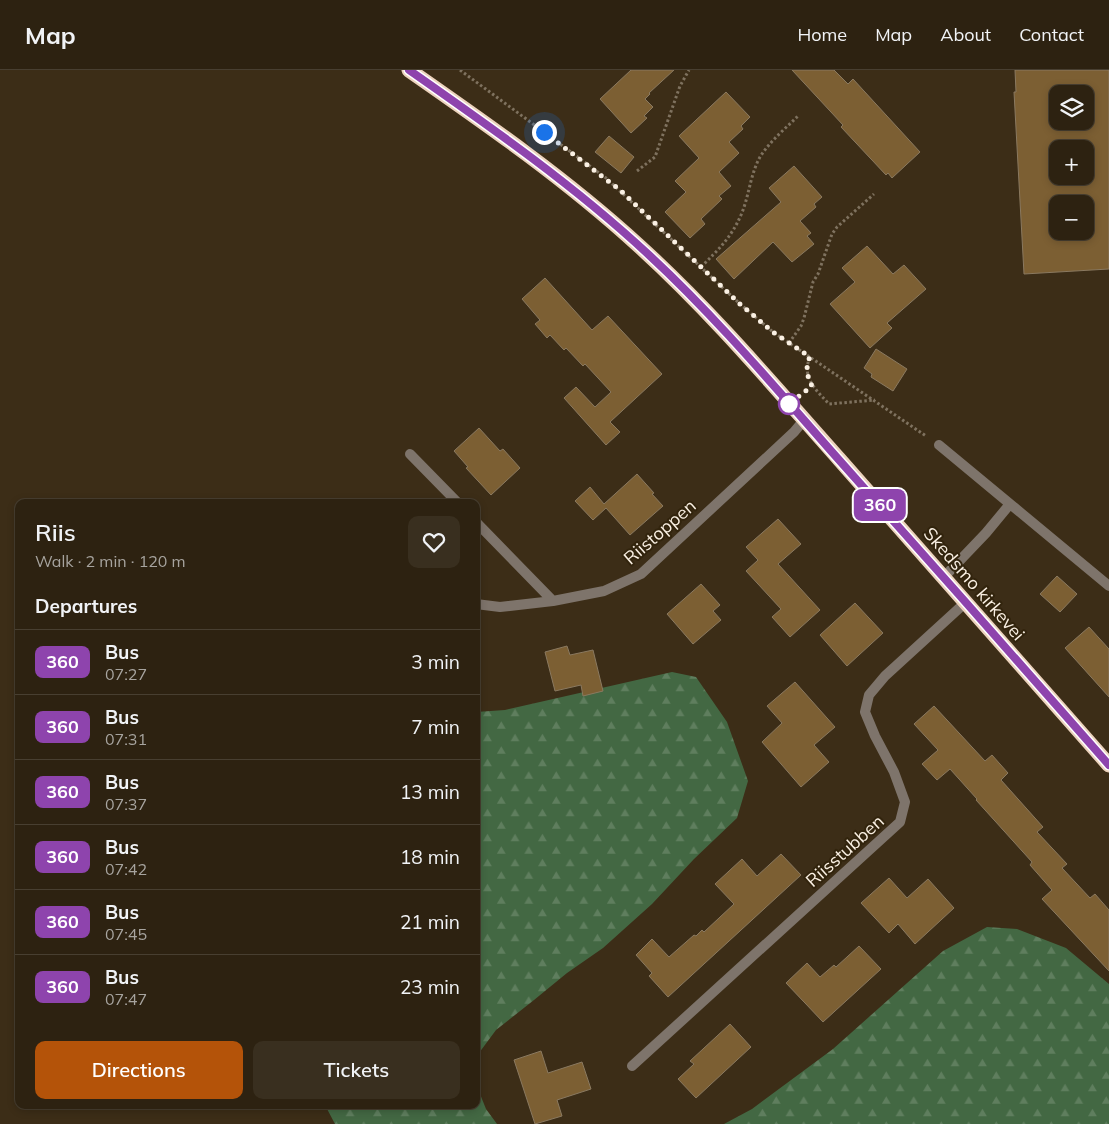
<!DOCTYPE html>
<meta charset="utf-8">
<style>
body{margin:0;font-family:Mulish,sans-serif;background:#392f1f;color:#f1f3f6;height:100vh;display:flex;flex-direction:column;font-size:19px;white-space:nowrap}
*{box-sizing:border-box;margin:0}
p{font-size:16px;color:#a7a49f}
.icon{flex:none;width:28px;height:28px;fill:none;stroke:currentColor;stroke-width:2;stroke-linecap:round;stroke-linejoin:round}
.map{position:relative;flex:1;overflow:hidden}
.details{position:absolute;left:15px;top:429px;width:465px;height:610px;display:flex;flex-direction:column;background:#2d2211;border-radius:10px;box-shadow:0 2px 8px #0003,0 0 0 1px #483f31}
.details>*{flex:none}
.badge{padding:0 10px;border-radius:8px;font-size:18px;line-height:32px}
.buttons{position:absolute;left:1049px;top:15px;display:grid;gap:10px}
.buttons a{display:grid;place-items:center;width:45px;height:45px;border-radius:10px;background:#2d2211;box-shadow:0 2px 8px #0003,0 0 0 1px #483f31;font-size:25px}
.you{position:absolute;width:25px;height:25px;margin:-12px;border:4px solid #fff;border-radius:50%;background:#1a73e8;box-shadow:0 0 0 8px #1a73e833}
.map>.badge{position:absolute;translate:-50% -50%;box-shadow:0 0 0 2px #fff}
h2{padding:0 20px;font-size:19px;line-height:45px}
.round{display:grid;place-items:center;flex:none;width:52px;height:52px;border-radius:10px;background:#392f1f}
.summary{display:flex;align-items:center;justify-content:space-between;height:85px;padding:0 20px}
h1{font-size:24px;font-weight:600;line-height:38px}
.button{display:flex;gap:10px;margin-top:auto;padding:10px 20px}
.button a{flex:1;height:58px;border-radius:10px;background:#b45309;color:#fff;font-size:20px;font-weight:600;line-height:58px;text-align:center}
.button a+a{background:#392f1f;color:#f1f3f6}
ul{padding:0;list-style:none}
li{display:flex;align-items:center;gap:15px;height:65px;padding:0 20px;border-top:1px solid #483f31}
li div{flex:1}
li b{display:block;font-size:19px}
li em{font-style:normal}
li .badge{min-width:55px;font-weight:700;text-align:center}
header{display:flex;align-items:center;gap:30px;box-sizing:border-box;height:70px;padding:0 25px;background:#2d2211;border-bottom:1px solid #483f31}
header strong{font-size:24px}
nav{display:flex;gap:28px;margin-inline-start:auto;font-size:18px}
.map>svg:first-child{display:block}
</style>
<header>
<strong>Map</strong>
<nav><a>Home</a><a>Map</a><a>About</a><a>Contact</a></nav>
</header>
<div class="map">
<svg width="1109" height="1054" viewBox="0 0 1109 1054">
<defs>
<pattern id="forest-firs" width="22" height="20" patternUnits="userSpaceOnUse" patternTransform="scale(1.25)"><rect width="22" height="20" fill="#436843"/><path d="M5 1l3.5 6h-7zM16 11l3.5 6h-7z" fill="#5f7e5e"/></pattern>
</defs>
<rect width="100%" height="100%" fill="#3c2d17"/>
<path fill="url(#forest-firs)" d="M 672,602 L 696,607 L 727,652 L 748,711 L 737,748 L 694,789 L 652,834 L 603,878 L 567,903 L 534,930 L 496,960 L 476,987 L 476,642 L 505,640 Z
M 987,857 L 1017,859 L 1066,878 L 1109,914 L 1109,1054 L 724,1054 L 752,1039 L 833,979 L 943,881 Z
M 476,1014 L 486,1039 L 497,1054 L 335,1054 L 325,1035 L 476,1035 Z"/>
<path fill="#7c5f33" stroke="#8a7960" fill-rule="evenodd" d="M 631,0 L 674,0 L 649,23 L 650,24 L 645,29 L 653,37 L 644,46 L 647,48 L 631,63 L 600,29 Z
M 792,0 L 834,0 L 848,14 L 853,9 L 920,82 L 892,108 L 888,103 L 886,105 L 841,57 L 843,55 Z
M 1015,0 L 1109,0 L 1109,199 L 1024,204 L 1014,22 L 1016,22 ZM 1058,24 L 1085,24 L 1085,51 L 1058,51 ZM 1058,79 L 1085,79 L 1085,106 L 1058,106 ZM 1058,134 L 1085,134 L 1085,161 L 1058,161 Z
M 726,22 L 750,47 L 741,56 L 743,59 L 729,72 L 739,83 L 719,102 L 731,116 L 719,126 L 722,129 L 701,149 L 705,154 L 690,168 L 665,142 L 686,122 L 675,111 L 699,88 L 679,66 Z
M 609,66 L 634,87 L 621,103 L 595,82 Z
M 794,96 L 822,127 L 814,134 L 816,137 L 800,151 L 811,163 L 807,166 L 814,174 L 792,192 L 773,172 L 734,209 L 716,189 L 781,132 L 769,118 Z
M 867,176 L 893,204 L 904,195 L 926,219 L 887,253 L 892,258 L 870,278 L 830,234 L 855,212 L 842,198 Z
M 545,208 L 592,260 L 608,246 L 662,304 L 610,352 L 620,362 L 606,375 L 564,328 L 576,317 L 595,337 L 611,322 L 585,294 L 583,296 L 566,278 L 564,280 L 550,265 L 547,268 L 535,254 L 540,250 L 522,229 Z
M 876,279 L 907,299 L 893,321 L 871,307 L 872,304 L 864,298 Z
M 479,358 L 500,381 L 503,379 L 520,398 L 491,425 L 466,398 L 468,397 L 454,381 Z
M 637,404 L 654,423 L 652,424 L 663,436 L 630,465 L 606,438 L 593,450 L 575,431 L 590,417 L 604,434 Z
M 778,449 L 801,474 L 778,494 L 820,540 L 790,567 L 772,547 L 781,539 L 746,501 L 758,490 L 746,477 Z
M 1057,506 L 1077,524 L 1060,542 L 1040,524 Z
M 701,514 L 720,535 L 713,541 L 721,550 L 693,574 L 667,544 Z
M 855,533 L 883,563 L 847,596 L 820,565 Z
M 1089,557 L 1109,579 L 1109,627 L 1065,578 Z
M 567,576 L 570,585 L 593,580 L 603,621 L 583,626 L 581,615 L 555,621 L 545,582 Z
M 795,612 L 835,657 L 814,675 L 829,692 L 801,717 L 762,672 L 782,653 L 767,636 Z
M 934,636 L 985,691 L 992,685 L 1008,703 L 1001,710 L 1043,757 L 1037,762 L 1067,794 L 1062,798 L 1090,828 L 1095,824 L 1109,840 L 1109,901 L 1042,829 L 1052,820 L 1030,795 L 1032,792 L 976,730 L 977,729 L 950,699 L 937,710 L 922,694 L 938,680 L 914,654 Z
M 781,784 L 801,805 L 668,927 L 649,906 L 652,903 L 636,885 L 652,869 L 669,887 L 694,865 L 696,866 L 702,860 L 704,862 L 734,834 L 715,814 L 742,789 L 757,806 Z
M 889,808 L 907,828 L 928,809 L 954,838 L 915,874 L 898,854 L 889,863 L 861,833 Z
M 859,876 L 881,899 L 823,952 L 786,913 L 807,893 L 820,907 L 834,895 L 836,897 Z
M 730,954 L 751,977 L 696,1028 L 678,1009 L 694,994 L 690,991 Z
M 541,981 L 548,1003 L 582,992 L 591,1019 L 557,1030 L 562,1046 L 535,1054 L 514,990 Z"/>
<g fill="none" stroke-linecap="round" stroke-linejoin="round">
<path stroke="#7f725f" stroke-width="3" stroke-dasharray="2.5 2.5" stroke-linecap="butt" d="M 460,0 L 606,108 L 740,234 L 773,262 L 926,366
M 637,101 L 655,87 L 680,16 L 689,0
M 701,197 C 718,180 731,168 741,145 C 749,127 750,105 760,87 C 770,71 786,58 799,45
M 789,273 L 801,256 L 804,248 L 813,212 L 818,204 L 832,164 L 837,157 L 874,124
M 810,287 C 801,307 816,320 829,334 L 875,330"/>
<path stroke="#7e746b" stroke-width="10" d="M 939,375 L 1109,516
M 410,384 L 457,432
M 476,452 L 553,531
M 944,507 L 986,463 L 1010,434
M 476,534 L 500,537 L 553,531 L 604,521 L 641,504 L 794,362 L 804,350
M 632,996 L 900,752 L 905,732 L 894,702 L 875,666 L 865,642 L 869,625 L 885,606 L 966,532"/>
<path stroke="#ecd2bc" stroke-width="15" d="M 409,0 C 488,55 567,110 638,175 C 711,241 774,316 839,389 C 929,491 1019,593 1109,695"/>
</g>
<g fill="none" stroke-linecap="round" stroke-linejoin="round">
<defs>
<path id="line" d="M 409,0 C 492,58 575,116 649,185 C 715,246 773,315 832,382 C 925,486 1017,590 1109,695"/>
</defs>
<use href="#line" stroke="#fff" stroke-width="11"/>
<use href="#line" stroke="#8e44ad" stroke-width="8"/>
<path stroke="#faf0e3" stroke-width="5" stroke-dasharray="0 9" d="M 544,62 L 620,120 L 740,234 L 773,262 L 810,287 C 805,297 807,306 812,316 L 789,334"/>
</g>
<circle fill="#fff" stroke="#8e44ad" stroke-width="2.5" cx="789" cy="334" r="10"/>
<g text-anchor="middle" stroke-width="4" stroke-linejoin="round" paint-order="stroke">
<g font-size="18" fill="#faf0e3" stroke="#32240d">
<text transform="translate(660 462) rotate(-41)" y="6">Riistoppen</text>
<text transform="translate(974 514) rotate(49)" y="6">Skedsmo kirkevei</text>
<text transform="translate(845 781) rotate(-42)" y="6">Riisstubben</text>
</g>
</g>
</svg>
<div class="buttons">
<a><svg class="icon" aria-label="layers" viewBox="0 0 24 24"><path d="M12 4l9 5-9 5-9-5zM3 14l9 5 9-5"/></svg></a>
<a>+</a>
<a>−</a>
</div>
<div class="you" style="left:544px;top:62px"></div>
<b class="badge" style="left:880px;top:435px;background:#8e44ad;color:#fff">360</b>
<section class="details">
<div class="summary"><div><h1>Riis</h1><p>Walk · 2 min · 120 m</p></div><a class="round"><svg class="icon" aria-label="heart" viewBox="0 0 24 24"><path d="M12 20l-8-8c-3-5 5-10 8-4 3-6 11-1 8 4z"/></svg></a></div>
<h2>Departures</h2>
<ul>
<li><span class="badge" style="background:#8e44ad;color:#fff">360</span><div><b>Bus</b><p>07:27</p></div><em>3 min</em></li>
<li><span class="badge" style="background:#8e44ad;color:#fff">360</span><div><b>Bus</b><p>07:31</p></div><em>7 min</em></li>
<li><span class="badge" style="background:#8e44ad;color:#fff">360</span><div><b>Bus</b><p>07:37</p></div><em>13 min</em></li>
<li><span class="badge" style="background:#8e44ad;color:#fff">360</span><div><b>Bus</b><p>07:42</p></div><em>18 min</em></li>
<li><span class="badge" style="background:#8e44ad;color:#fff">360</span><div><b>Bus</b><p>07:45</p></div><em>21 min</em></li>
<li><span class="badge" style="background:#8e44ad;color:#fff">360</span><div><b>Bus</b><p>07:47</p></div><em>23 min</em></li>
</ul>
<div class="button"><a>Directions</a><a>Tickets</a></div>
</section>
</div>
